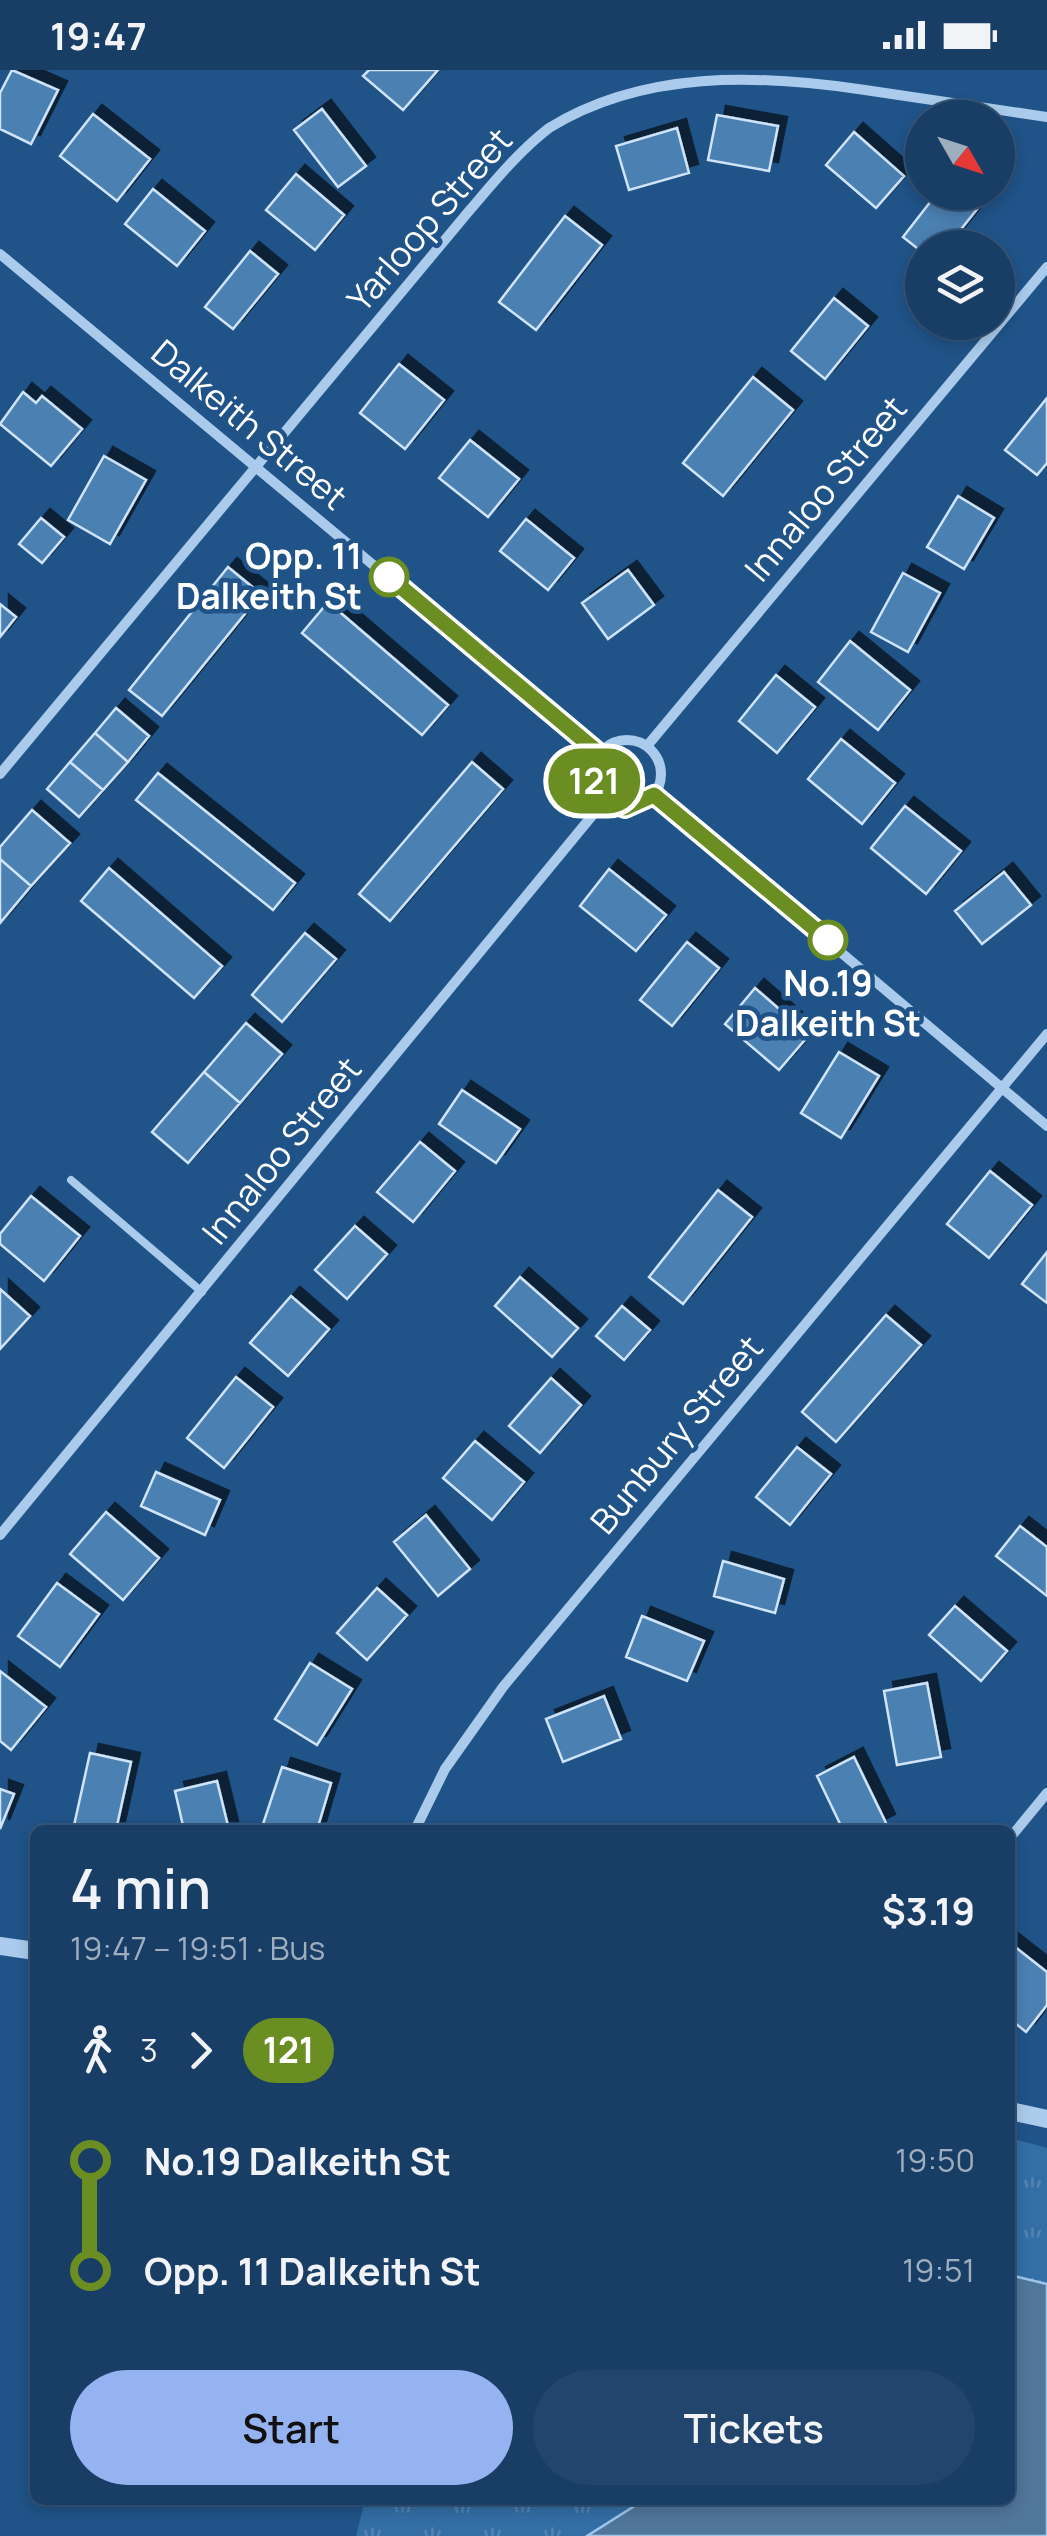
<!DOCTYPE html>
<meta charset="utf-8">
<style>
body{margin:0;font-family:Manrope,sans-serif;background:#21456c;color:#f1f3f6;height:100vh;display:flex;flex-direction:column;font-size:38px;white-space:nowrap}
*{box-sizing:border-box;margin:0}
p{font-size:32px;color:#9faebf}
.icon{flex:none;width:55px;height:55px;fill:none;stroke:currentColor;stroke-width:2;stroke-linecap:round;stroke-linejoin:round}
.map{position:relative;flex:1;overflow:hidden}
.details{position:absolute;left:30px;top:1755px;width:985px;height:680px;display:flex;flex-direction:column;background:#183e66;border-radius:15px;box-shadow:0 5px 15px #0003,0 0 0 2px #36577a}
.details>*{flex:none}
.badge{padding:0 20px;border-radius:32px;font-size:35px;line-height:65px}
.needle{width:65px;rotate:129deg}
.tools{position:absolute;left:905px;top:30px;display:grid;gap:20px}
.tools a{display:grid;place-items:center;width:110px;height:110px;border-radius:50%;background:#183e66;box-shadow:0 5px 15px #0003,0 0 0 2px #36577a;font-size:50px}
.map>.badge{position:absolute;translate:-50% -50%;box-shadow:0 0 0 5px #fff}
.legs{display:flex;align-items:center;gap:15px;height:110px;padding:0 40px;font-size:32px}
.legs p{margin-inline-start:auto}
.head{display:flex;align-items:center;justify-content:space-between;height:170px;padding:0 40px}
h1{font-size:55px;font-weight:600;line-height:75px}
.cta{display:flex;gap:20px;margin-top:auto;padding:20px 40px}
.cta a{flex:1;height:115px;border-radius:60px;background:#95b2f1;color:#111;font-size:40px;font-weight:600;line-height:115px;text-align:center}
.cta a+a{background:#21456c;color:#f1f3f6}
ul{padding:0 40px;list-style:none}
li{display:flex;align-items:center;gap:35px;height:110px;font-size:38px}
li i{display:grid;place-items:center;width:15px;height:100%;margin:0 12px;background:currentColor}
li i::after{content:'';width:25px;height:25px;margin:-12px;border:8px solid;border-radius:50%;background:#183e66}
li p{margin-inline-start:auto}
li:first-child i{background:linear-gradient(#0000 50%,currentColor 0)}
li:last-child i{background:linear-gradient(currentColor 50%,#0000 0)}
.status{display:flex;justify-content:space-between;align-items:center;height:70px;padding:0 50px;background:#183e66;direction:ltr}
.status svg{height:28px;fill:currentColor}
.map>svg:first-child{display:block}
</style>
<div class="status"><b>19:47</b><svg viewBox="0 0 49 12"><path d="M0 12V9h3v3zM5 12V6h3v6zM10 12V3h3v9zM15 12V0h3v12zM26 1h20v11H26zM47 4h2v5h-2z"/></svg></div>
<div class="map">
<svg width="1047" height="2466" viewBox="0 0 1047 2466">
<defs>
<pattern id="park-tufts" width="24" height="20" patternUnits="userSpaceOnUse" patternTransform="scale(2.5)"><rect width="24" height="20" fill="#336ea5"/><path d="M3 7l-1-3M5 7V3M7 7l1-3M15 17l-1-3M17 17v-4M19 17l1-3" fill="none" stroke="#5284b2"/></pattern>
<filter id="shadow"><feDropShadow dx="9" dy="-9" stdDeviation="0" flood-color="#0009"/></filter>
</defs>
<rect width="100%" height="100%" fill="#205388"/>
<path fill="url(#park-tufts)" d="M 1010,2068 L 1047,2078 L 1047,2466 L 356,2466 L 365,2430 L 1010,2430 Z"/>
<path fill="#51769b" stroke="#9ec7ec" stroke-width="2.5" d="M 1010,2205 L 1047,2214 L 1047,2466 L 587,2466 L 644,2430 L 1010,2430 Z"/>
<path fill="#4c80b2" stroke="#cfe4f8" stroke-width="2.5" filter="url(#shadow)" d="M 12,0 L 58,20 L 31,74 L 0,59 L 0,23 Z
M 369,0 L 438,0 L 403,40 L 363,6 Z
M 322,39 L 366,96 L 338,117 L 294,60 Z
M 93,44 L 150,89 L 117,131 L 60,86 Z
M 717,45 L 778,56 L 769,101 L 708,90 Z
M 677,58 L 689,103 L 629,120 L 616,76 Z
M 854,62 L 904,106 L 876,138 L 826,95 Z
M 296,104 L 344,145 L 315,180 L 266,140 Z
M 153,119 L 205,161 L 177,196 L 125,154 Z
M 938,122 L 979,122 L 986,128 L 946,178 L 922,178 L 922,182 L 903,167 Z
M 565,146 L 602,175 L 536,260 L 499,232 Z
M 250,181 L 278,204 L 233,259 L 205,237 Z
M 834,228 L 868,256 L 825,309 L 791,281 Z
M 399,294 L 444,330 L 405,379 L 360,343 Z
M 753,307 L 793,340 L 723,426 L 683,393 Z
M 23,322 L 36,333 L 42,326 L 82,359 L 51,396 L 0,354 Z
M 1047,328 L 1047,393 L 1037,405 L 1005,380 Z
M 470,370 L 519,409 L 488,447 L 439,408 Z
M 104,386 L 146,410 L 110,474 L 68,450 Z
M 958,426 L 994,448 L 964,499 L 927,477 Z
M 41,448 L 64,467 L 42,493 L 19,474 Z
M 526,449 L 574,488 L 548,520 L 500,481 Z
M 228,497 L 261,524 L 162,646 L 129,620 Z
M 628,500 L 654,535 L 608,569 L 582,533 Z
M 903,503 L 940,523 L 908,582 L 871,562 Z
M 328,532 L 448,635 L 422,665 L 302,563 Z
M 0,534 L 16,547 L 0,567 Z
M 850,571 L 910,620 L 878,660 L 818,612 Z
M 776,605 L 815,637 L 777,683 L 739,651 Z
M 116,638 L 149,666 L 128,692 L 95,663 Z
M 95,663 L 128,692 L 103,720 L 70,692 Z
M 841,669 L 895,713 L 862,754 L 808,709 Z
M 70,692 L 103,720 L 79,747 L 47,719 Z
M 472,692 L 503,719 L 390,851 L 359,824 Z
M 158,703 L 295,813 L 273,840 L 136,730 Z
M 905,736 L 961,781 L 926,824 L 871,778 Z
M 32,740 L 70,773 L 31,816 L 0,789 L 0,777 Z
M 0,789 L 31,816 L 0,853 Z
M 109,798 L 222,896 L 194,928 L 81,831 Z
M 609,799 L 666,845 L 636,881 L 580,836 Z
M 1004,802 L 1031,835 L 982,874 L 955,841 Z
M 305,863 L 336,889 L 282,952 L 252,925 Z
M 687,872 L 719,898 L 672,956 L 640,930 Z
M 755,918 L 809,965 L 779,1000 L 725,954 Z
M 246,953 L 282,984 L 240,1033 L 204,1002 Z
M 839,982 L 879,1006 L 841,1068 L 801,1043 Z
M 204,1002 L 240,1033 L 188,1093 L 152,1062 Z
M 462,1020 L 520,1059 L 496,1093 L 439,1054 Z
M 420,1072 L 455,1101 L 413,1152 L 377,1122 Z
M 990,1101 L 1032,1135 L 989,1188 L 947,1154 Z
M 718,1120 L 752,1147 L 683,1234 L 649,1207 Z
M 31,1126 L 80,1166 L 44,1211 L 0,1174 L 0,1164 Z
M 355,1156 L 387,1184 L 347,1229 L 315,1200 Z
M 1047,1182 L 1047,1233 L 1022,1214 Z
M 520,1207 L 578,1258 L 552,1287 L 495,1236 Z
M 0,1219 L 30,1246 L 0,1279 Z
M 291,1226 L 329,1259 L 288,1306 L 250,1273 Z
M 622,1236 L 650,1260 L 624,1290 L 596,1266 Z
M 886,1245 L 921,1275 L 836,1372 L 802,1342 Z
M 236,1307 L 273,1337 L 224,1398 L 187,1368 Z
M 551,1308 L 581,1335 L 540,1383 L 509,1356 Z
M 475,1371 L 524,1412 L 492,1450 L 443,1408 Z
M 797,1377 L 831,1404 L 790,1455 L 756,1427 Z
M 156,1402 L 220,1430 L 205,1465 L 141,1436 Z
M 106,1442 L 159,1488 L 123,1530 L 70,1484 Z
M 426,1445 L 470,1499 L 438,1526 L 394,1472 Z
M 1020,1456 L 1047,1477 L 1047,1526 L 996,1486 Z
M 723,1491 L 784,1509 L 775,1543 L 714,1526 Z
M 57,1513 L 99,1544 L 60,1597 L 18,1566 Z
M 377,1518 L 407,1545 L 367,1590 L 337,1563 Z
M 955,1536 L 1007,1581 L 981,1611 L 929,1565 Z
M 642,1546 L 704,1571 L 687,1611 L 626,1587 Z
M 310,1593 L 352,1619 L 317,1675 L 275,1649 Z
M 0,1601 L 46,1637 L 11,1680 L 0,1671 Z
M 927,1613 L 941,1687 L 897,1695 L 884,1621 Z
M 604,1626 L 621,1669 L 563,1692 L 546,1649 Z
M 90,1683 L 131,1692 L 116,1760 L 73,1760 Z
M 854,1687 L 886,1753 L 872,1760 L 843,1760 L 817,1706 Z
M 282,1697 L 331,1713 L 317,1760 L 261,1760 Z
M 217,1711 L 229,1760 L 184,1760 L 175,1721 Z
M 0,1719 L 14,1724 L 0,1759 Z
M 1010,1873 L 1047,1902 L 1047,1935 L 1026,1962 L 1010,1949 Z"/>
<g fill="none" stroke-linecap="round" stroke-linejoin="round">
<path stroke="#aacbeb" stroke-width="8" d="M 71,1110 L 202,1222"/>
<path stroke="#aacbeb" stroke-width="10" d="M 0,184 L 600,684
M593 704a34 34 0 1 1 68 0a34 34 0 1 1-68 0Z
M 647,676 L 1047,197
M 0,704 L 469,141 C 494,112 518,82 549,58 C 643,0 757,4 865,20 C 926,29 986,38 1047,47
M 654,725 L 1047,1056
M 0,1465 L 605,730
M 415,1760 L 445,1699 L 503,1617 L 1047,964
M 1010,1768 L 1047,1723"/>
<path stroke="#aacbeb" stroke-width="18" d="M 0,1876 L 35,1881
M 1010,2041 L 1047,2049"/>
</g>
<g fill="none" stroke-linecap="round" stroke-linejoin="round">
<defs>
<path id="line-1" d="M 389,507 L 600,684 L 594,710 L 605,730 L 625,738 L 654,725 L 828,870"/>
</defs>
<use href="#line-1" stroke="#fff" stroke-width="22"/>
<use href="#line-1" stroke="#6b8e23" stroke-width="15"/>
</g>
<g fill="#fff" stroke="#6b8e23" stroke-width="5">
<circle cx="389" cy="507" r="18"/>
<circle cx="828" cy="870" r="18"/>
</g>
<g text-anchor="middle" stroke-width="9" stroke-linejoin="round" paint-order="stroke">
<g font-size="35" fill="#fff" stroke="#205388">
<text transform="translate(430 150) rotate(-49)" y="12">Yarloop Street</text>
<text transform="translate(249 355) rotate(40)" y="12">Dalkeith Street</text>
<text transform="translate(826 419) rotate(-50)" y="12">Innaloo Street</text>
<text transform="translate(282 1081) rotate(-51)" y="12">Innaloo Street</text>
<text transform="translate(677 1365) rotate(-50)" y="12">Bunbury Street</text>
</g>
<g font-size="35" font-weight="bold" fill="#fff" stroke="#205388" text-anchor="end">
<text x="362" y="499">Opp. 11<tspan x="362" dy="40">Dalkeith St</tspan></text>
<text x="828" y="926" text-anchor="middle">No.19<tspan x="828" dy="40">Dalkeith St</tspan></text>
</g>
</g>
</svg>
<div class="tools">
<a><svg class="needle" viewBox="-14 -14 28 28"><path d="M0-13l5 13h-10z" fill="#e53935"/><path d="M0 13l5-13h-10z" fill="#9faebf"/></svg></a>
<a><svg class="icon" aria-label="layers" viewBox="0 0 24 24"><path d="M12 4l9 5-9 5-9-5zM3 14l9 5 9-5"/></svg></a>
</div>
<b class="badge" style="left:594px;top:711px;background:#6b8e23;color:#fff">121</b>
<section class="details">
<div class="head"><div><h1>4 min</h1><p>19:47 – 19:51 · Bus</p></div><b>$3.19</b></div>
<div class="legs"><svg class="icon" aria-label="walk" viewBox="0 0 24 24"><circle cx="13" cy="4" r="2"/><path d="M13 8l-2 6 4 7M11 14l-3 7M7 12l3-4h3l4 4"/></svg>3<svg class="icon" aria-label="forward" viewBox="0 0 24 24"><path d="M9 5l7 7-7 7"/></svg><b class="badge" style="background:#6b8e23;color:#fff">121</b></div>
<ul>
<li><i style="color:#6b8e23"></i><b>No.19 Dalkeith St</b><p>19:50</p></li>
<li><i style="color:#6b8e23"></i><b>Opp. 11 Dalkeith St</b><p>19:51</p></li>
</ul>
<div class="cta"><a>Start</a><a>Tickets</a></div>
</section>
</div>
